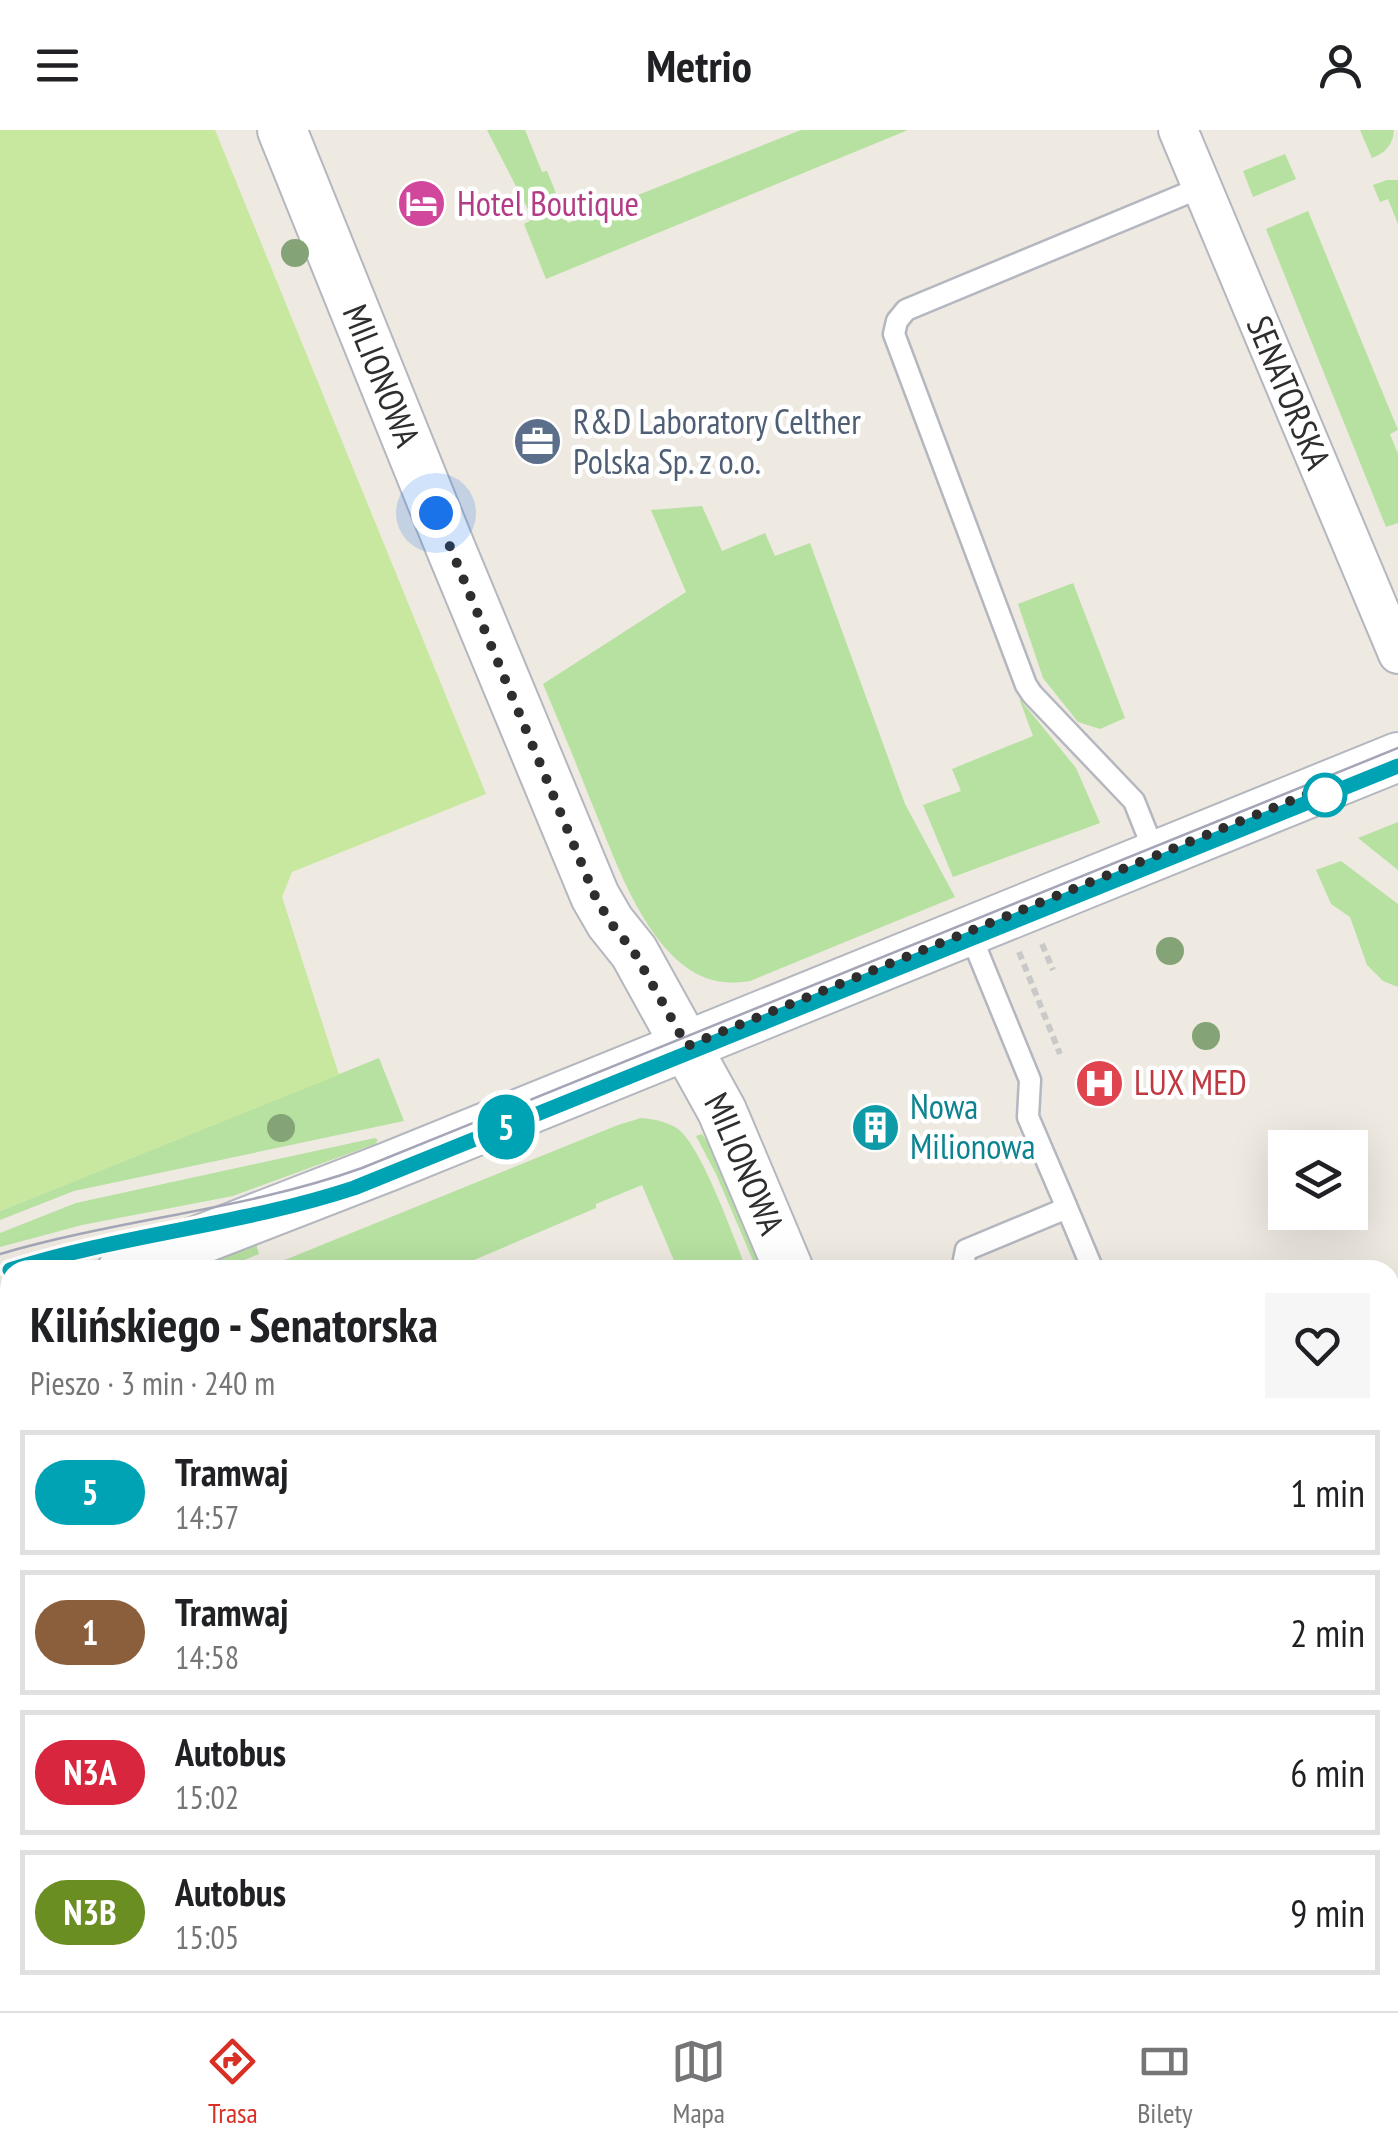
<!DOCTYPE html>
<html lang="pl">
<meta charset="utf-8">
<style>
body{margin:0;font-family:"PT Sans Narrow",sans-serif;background:#f6f6f6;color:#202124;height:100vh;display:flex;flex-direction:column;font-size:38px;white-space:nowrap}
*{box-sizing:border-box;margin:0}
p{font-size:32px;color:#757577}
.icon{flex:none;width:55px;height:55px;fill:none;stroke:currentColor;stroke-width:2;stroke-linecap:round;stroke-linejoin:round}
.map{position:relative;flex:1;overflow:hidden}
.details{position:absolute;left:0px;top:1130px;width:1400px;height:752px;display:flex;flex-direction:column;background:#fff;border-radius:30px 30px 0 0;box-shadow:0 10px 40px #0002}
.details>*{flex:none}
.badge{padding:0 20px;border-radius:32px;font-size:35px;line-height:65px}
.fabs{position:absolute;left:1268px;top:1000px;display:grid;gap:20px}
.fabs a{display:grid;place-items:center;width:100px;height:100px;border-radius:0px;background:#fff;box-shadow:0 10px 40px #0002;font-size:50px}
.you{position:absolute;width:50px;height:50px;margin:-25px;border:8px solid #fff;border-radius:50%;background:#1a73e8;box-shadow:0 0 0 15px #1a73e833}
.map>.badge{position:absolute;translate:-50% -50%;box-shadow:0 0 0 5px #fff}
.round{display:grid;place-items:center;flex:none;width:105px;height:105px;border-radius:0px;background:#f6f6f6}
.headline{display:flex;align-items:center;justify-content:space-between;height:170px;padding:0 30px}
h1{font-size:48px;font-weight:600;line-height:75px}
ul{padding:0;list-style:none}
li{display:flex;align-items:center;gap:30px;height:125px;margin:0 20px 15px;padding:0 10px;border:5px solid #e0e0e0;border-radius:0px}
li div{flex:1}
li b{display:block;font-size:38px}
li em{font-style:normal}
li .badge{min-width:110px;font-weight:700;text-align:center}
header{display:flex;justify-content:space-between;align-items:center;height:130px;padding:0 30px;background:#fff;font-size:45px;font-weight:600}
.dock{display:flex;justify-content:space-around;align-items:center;height:140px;border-top:2px solid #e0e0e0;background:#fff;font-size:28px;color:#757577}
.dock a{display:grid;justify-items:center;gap:5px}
.dock .on{color:#d93025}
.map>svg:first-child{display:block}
</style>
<header><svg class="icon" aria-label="menu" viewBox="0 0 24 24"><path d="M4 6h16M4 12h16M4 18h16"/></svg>Metrio<svg class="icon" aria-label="person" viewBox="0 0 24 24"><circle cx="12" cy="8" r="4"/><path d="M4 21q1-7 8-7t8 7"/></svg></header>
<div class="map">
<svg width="1398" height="1881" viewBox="0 0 1398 1881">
<rect width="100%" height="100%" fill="#eee9e1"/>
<path fill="#b6e1a1" d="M 487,0 L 525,0 L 542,42 L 547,41 L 568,93 L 801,0 L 908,0 L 546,149 L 524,94 L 533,89 Z
M 1360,0 L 1394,0 C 1393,15 1385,23 1372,28 Z
M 1285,24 L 1296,49 L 1253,67 L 1243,41 Z
M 1387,50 L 1398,50 L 1398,94 L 1388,69 L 1380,72 L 1373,55 Z
M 1308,81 L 1398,300 L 1390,304 L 1398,324 L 1398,393 L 1386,397 L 1266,99 Z
M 702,376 L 722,421 L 765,403 L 775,426 L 810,413 L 905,674 L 955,767 L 750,851 C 732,854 714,853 697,844 C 641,813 614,725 590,669 C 575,630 559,592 543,554 L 686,462 L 651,380 Z
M 1073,453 L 1125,588 L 1100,599 L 1078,592 L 1043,548 L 1018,474 Z
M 1019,568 L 1076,638 L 1100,693 L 953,747 L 923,675 L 961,661 L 952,639 L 1033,606 Z
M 1398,692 L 1398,740 L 1358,708 Z
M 1341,731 L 1398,774 L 1398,857 L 1383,851 L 1367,835 L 1350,787 L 1331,774 L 1316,740 Z
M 379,928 L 404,991 L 74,1061 L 0,1090 L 0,1081 Z
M 641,988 C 654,989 668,992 678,999 C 702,1017 734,1109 747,1140 L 678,1140 L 642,1055 L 596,1074 L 596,1078 L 460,1136 L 457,1130 L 433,1140 L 260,1140 L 618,995 Z
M 702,1004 L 715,1023 L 767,1140 L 757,1140 L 716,1044 L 696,1006 Z
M 375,1008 L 378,1010 L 375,1014 L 233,1066 L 82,1095 L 0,1117 L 0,1103 L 76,1073 Z
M 256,1114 L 259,1124 L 220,1140 L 190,1140 Z
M 10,1241 L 10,1309 L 0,1313 L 0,1245 Z
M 976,1873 L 1050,1873 L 1053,1881 L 979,1881 Z"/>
<path fill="#c7e89e" d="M 0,0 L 215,0 L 486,664 L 292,742 L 282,767 L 339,945 L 0,1081 Z"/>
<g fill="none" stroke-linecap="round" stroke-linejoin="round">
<defs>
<path id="service" d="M 1156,726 L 1134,671 L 1032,564 L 1026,555 L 894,204 L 897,191 L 906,180 L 1202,57
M 1067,1078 L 1093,1140
M 962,1140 L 966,1120 L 1067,1078 L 1028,987 L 1030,950 L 969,801
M 1390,1232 L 1398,1229"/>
<g id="minor">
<path id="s1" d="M 1178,0 L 1398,524"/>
<path d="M 1390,1593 L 1398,1590"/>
</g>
<g id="tertiary">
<path id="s2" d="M 282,0 L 451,419 L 595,766 L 610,792 L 634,822 L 722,981 L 789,1140"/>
<path d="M 122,1140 L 390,1036 L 1398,627"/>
<path d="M 0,1188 L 10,1184"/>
<path d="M 1095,1872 L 1098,1881"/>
</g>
</defs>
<use href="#service" stroke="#b5b7c0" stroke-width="25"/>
<use href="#minor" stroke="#b5b7c0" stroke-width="42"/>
<use href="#tertiary" stroke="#b5b7c0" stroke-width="52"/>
<path stroke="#c9c9c9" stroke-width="6" stroke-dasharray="8 5" stroke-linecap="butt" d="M 1042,814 L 1053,840
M 1019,822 L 1060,924"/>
<use href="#service" stroke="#fff" stroke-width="20"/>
<use href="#minor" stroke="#fff" stroke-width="38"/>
<use href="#tertiary" stroke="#fff" stroke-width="48"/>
<path stroke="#a4a6b7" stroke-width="2.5" d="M 0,1124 C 119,1089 245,1080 362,1038 L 1398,618
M 10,1140 C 123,1103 242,1095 354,1058 L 1398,636"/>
</g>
<g fill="#84a376">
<circle cx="295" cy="123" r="14"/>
<circle cx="1170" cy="821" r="14"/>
<circle cx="1206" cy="906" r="14"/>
<circle cx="281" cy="998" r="14"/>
</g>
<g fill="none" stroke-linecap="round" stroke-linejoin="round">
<defs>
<path id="line" d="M 10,1140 C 123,1104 242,1095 354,1058 L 1398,636"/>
</defs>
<use href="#line" stroke="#fff" stroke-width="22"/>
<use href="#line" stroke="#00a3b4" stroke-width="15"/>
<path stroke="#2e2e2e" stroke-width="10" stroke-dasharray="0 18" d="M 436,383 L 595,766 L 610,792 L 634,822 L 687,916 L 1322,658 L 1325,665"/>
</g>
<defs>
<symbol id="hotel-disc" viewBox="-11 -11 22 22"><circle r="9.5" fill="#d1479c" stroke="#fff"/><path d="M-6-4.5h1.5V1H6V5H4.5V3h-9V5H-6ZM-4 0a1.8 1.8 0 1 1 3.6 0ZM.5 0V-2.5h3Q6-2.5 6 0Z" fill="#fff"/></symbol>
<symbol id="office-disc" viewBox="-11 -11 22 22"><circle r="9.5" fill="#5c6f8a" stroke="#fff"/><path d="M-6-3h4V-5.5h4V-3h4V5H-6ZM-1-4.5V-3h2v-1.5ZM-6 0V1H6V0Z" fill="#fff"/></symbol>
<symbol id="hospital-disc" viewBox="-11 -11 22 22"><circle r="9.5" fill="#e0444e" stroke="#fff"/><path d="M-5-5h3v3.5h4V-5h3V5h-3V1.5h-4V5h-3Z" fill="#fff"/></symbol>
<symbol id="building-disc" viewBox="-11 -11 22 22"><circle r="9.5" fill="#0f9aa8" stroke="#fff"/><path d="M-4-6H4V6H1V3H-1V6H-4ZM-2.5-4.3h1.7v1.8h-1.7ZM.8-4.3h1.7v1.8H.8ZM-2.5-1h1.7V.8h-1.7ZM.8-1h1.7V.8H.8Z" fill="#fff"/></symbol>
</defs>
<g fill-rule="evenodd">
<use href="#hotel-disc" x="394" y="46" width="55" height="55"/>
<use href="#office-disc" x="510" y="284" width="55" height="55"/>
<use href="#hospital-disc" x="1072" y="926" width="55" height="55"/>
<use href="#building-disc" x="848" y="970" width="55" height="55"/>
</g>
<circle fill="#fff" stroke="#00a3b4" stroke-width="5" cx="1325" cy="665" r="20"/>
<g text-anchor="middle" stroke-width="9" stroke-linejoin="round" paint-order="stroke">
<g font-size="35" fill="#b23c85" stroke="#fff" text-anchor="start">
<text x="457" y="86">Hotel Boutique</text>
</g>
<g font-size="35" fill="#2e2e2e" stroke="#fff">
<text dy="12" stroke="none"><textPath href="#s2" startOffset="265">MILIONOWA</textPath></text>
<text dy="12" stroke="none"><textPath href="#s1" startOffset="285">SENATORSKA</textPath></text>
<text dy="12" stroke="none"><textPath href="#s2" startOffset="1135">MILIONOWA</textPath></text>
</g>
<g font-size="35" fill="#4e5e75" stroke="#fff" text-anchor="start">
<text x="573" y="304">R&amp;D Laboratory Celther<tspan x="573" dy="40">Polska Sp. z o.o.</tspan></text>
</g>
<g font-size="35" fill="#be3a42" stroke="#fff" text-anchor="start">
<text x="1134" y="965">LUX MED</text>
</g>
<g font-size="35" fill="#0d838f" stroke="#fff" text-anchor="start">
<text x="910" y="989">Nowa<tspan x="910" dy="40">Milionowa</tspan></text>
</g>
</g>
</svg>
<div class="fabs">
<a><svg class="icon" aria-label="layers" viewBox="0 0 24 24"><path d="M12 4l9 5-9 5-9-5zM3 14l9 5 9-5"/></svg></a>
</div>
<div class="you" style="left:436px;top:383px"></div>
<b class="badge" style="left:506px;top:997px;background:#00a3b4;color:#fff">5</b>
<section class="details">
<div class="headline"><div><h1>Kilińskiego - Senatorska</h1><p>Pieszo · 3 min · 240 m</p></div><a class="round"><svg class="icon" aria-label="heart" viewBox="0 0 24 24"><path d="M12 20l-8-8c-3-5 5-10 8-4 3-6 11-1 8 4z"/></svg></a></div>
<ul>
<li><span class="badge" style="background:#00a3b4;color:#fff">5</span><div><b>Tramwaj</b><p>14:57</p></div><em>1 min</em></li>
<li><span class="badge" style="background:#8b5e3c;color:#fff">1</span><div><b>Tramwaj</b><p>14:58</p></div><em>2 min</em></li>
<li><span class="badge" style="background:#d7263d;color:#fff">N3A</span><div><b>Autobus</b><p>15:02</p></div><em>6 min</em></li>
<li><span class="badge" style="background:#6b8e23;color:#fff">N3B</span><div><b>Autobus</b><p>15:05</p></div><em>9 min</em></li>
</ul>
</section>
</div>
<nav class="dock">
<a class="on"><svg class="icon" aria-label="directions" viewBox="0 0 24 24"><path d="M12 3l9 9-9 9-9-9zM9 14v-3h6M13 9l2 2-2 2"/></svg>Trasa</a>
<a><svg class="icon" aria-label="map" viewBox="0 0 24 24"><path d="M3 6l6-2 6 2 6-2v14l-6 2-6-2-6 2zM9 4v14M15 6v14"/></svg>Mapa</a>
<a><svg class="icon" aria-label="tickets" viewBox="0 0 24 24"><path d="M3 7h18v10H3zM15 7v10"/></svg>Bilety</a>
</nav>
